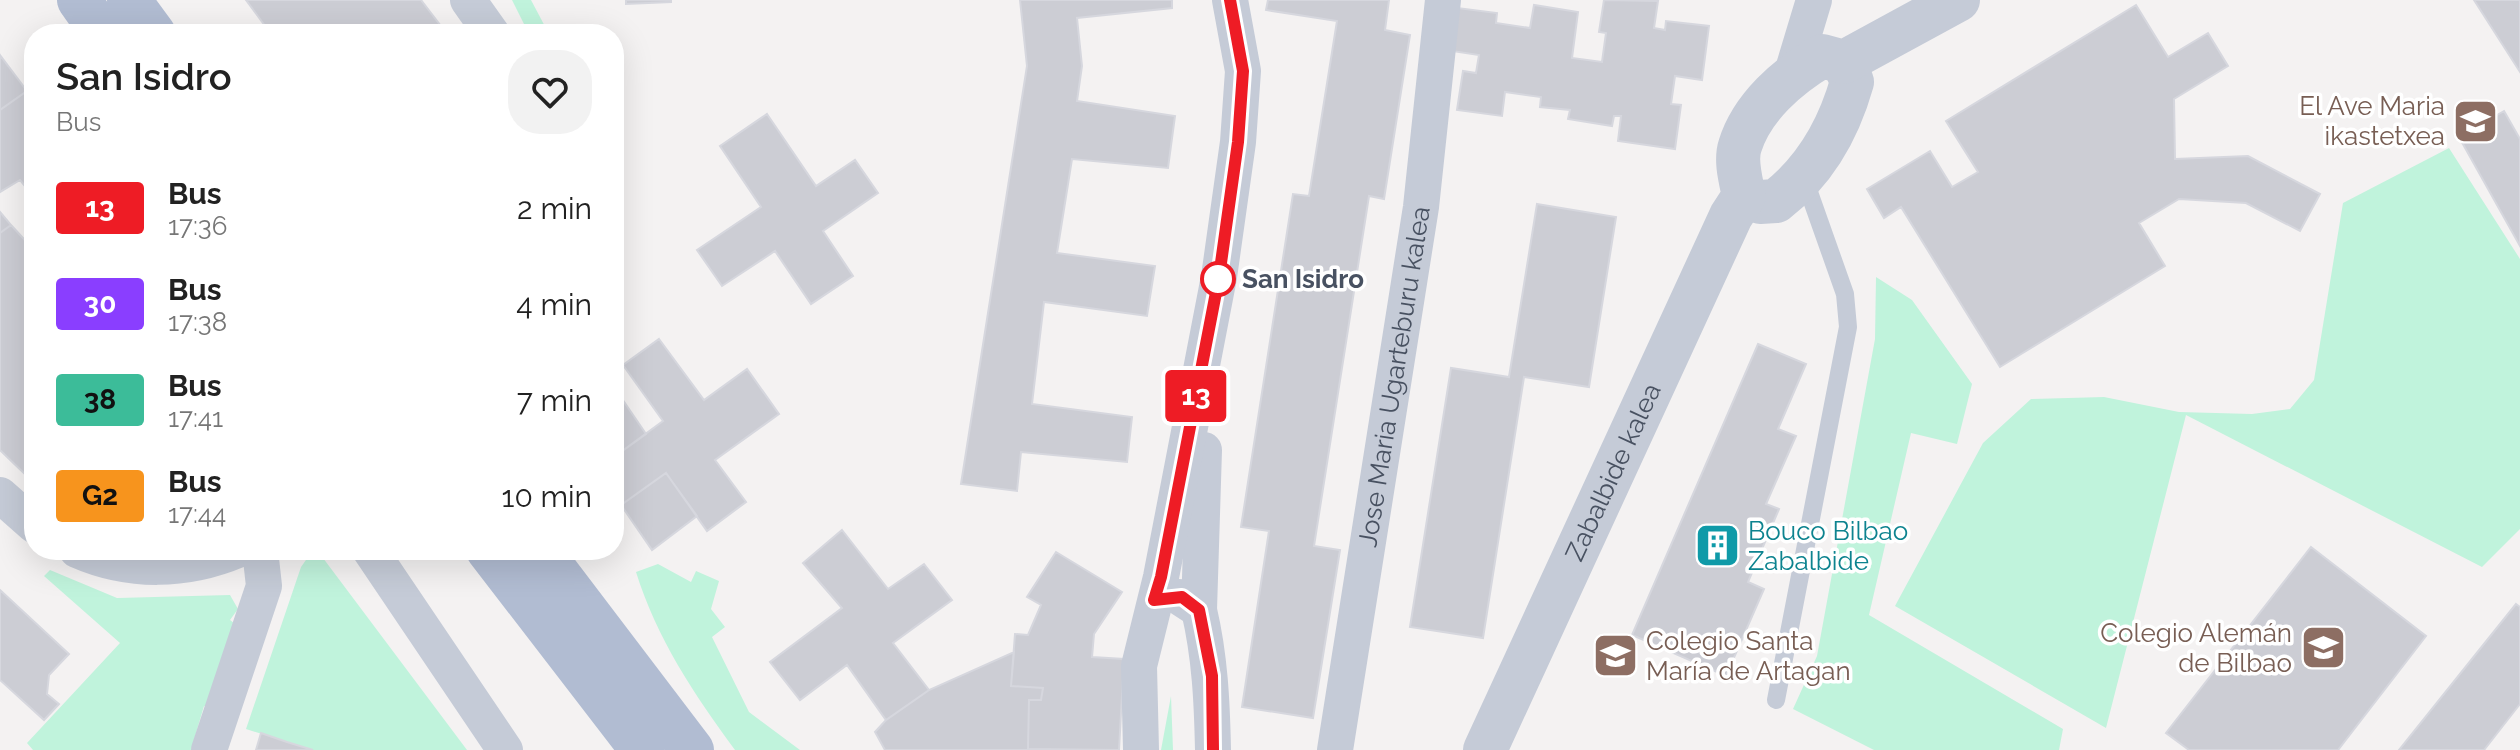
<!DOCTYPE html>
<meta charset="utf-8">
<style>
body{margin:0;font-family:Raleway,sans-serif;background:#f2f2f2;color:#222;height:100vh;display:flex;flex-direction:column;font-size:30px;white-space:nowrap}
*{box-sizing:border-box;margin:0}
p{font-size:26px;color:#767676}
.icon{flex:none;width:44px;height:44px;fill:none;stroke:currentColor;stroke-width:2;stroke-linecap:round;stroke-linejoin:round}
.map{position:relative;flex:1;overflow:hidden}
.side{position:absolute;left:24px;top:24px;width:600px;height:536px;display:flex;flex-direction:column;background:#fff;border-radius:32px;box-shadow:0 8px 32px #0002}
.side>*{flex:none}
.badge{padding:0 16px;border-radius:6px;font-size:28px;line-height:52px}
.map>.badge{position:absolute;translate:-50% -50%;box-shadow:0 0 0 4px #fff}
.round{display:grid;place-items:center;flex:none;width:84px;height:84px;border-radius:32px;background:#f2f2f2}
.overview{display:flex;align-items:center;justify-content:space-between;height:136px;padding:0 32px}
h1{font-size:38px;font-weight:600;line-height:60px}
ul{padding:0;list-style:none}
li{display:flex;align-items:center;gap:24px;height:96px;padding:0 32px}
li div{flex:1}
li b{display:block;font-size:30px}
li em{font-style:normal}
li .badge{min-width:88px;font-weight:700;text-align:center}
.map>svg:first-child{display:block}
</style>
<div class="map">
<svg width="2520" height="750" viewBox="0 0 2520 750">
<rect width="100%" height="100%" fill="#f4f2f2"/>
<path fill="#c0f3dc" d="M 512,0 L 531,0 L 549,34 L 529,34 Z
M 2449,148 L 2520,259 L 2520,529 L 2482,567 L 2186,415 L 2106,728 L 1895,606 L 1983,443 L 2031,399 L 2104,397 L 2179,412 L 2252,414 L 2290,409 L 2314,380 L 2343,203 Z
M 1876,277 L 1912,300 L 1972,384 L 1957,444 L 1911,433 L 1869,615 L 2063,729 L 2059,750 L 1874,750 L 1793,709 L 1817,656 L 1875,339 Z
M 313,550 L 317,550 L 467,750 L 313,750 L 246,729 L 301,567 Z
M 658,564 L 691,582 L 696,571 L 719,581 L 711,609 L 725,627 L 712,637 L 749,712 L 800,750 L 735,750 C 694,694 657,639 636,572 Z
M 50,570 L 117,598 L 230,595 L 238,609 L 230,620 L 242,629 L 213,709 L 204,706 L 191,750 L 33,750 L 27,743 L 120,643 L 44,576 Z
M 1171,696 L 1173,750 L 1161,750 Z"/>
<path fill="#cccdd4" stroke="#d6d7de" stroke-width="2" d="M 246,0 L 421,0 L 447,34 L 271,34 Z
M 626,0 L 671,0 L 671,2 L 626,4 Z
M 1020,0 L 1172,0 L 1172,8 L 1077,18 L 1082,66 L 1077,101 L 1175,116 L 1168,168 L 1072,159 L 1057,253 L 1155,266 L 1147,316 L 1044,302 L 1032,404 L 1132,417 L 1127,462 L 1021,452 L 1017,491 L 961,484 L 1027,66 Z
M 1268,0 L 1389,0 L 1385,30 L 1410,35 L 1384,199 L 1369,196 L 1314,546 L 1340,550 L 1313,718 L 1242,707 L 1269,531 L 1241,527 L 1293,194 L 1309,196 L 1337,21 L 1266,10 Z
M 1604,0 L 1658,1 L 1654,28 L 1665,30 L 1666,21 L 1709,26 L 1702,80 L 1675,76 L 1671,104 L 1681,105 L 1675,149 L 1618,141 L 1621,116 L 1614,116 L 1612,126 L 1568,119 L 1570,110 L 1540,107 L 1541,97 L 1505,92 L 1502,116 L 1457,110 L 1463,71 L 1476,73 L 1479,55 L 1452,51 L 1458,8 L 1497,13 L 1496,23 L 1530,28 L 1534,5 L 1578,12 L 1572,58 L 1602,62 L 1606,33 L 1599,32 Z
M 2474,0 L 2520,0 L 2520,72 Z
M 2136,5 L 2168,57 L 2208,33 L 2228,66 L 2174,99 L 2175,159 L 2248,156 L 2320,194 L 2300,231 L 2246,203 L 2179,199 L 2139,223 L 2165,266 L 2000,367 L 1901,207 L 1884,218 L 1867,189 L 1930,151 L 1952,187 L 1978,172 L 1946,121 Z
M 0,55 L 27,91 L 0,110 Z
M 27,91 L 34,102 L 34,197 L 20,180 L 0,192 L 0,110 Z
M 2504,111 L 2520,139 L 2520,246 L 2459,137 Z
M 767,114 L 816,186 L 855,160 L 878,193 L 823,231 L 853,276 L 811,304 L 775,251 L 722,286 L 697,250 L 761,207 L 720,146 Z
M 1537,204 L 1616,217 L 1589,387 L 1524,377 L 1483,638 L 1410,627 L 1451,368 L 1509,377 Z
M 0,212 L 11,225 L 0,233 Z
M 11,225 L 34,250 L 34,483 L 0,450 L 0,233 Z
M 659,339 L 704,400 L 747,369 L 779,414 L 715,460 L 746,502 L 707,531 L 666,473 L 621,505 L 614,494 L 614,457 L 663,421 L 623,365 Z
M 1758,344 L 1806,364 L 1778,429 L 1796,436 L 1766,504 L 1779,509 L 1748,582 L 1764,589 L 1726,676 L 1632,635 Z
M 614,387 L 646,434 L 614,457 Z
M 666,473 L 697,516 L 652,550 L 621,505 Z
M 842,530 L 888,589 L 924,564 L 952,600 L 893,643 L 929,690 L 886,720 L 847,665 L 800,700 L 770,662 L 842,608 L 803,563 Z
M 2311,547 L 2426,636 L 2338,750 L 2189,750 L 2166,733 Z
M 1056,552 L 1122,592 L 1094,634 L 1092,657 L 1124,659 L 1119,750 L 1028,749 L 1029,700 L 1041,700 L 1043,688 L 1011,686 L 1015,634 L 1028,635 L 1041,605 L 1027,597 Z
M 0,590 L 69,654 L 49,675 L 47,694 L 59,704 L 44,720 L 0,680 Z
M 2516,604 L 2520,607 L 2520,704 L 2484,750 L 2399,750 Z
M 1014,652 L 1011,686 L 1043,688 L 1041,700 L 1029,700 L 1028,749 L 1039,750 L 885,750 L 875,732 L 886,720 L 929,690 Z
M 261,733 L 287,742 L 313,750 L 256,750 Z"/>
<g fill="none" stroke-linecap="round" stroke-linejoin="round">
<path stroke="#c5cbd7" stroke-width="18" d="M 1776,700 L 1848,327 L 1845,294 L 1804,178"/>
<g stroke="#c5cbd7" stroke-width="36">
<path d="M 468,0 L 492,34"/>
<path d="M 1792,73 L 1814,0"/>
<path d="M 0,495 L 34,525"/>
<path d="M 77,550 C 129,573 186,572 238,550"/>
<path d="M 370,550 L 505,750"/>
<path d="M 1179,597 L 1199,610 C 1210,657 1212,702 1213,750"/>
<path d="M 1199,610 L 1204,450"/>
<path d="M 209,750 L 264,586 L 260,550"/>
<path d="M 1141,750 L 1139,666 L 1161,577 L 1219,277 L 1238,142 L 1243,71 L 1230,0"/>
<path id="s1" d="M 1335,750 L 1421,207 L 1443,0"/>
</g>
<g stroke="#c5cbd7" stroke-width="44">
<path d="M 1744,196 L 1760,202 L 1776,201 C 1815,171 1839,128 1852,82 L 1844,62"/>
<path id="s2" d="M 1485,750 L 1731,216 L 1744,196 C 1741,181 1735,161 1740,146 C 1752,107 1788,76 1822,56 L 1844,62 L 1958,0"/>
</g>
<path stroke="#b1bcd2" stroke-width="44" d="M 79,0 L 103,34
M 129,0 L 154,34
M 488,550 L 642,750
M 540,550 L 692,750"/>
</g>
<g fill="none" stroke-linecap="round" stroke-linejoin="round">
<defs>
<path id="line" d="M 1213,750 L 1212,676 L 1199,610 L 1182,597 L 1154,600 L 1161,577 L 1219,277 L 1238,142 L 1243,71 L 1230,0"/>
</defs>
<use href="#line" stroke="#fff" stroke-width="18"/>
<use href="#line" stroke="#ee1c25" stroke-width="12"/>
</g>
<defs>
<symbol id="school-square" viewBox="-11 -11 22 22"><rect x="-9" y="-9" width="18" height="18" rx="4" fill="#8d6e63" stroke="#fff"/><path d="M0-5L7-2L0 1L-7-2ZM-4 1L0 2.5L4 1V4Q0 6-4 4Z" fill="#fff"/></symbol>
<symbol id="building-square" viewBox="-11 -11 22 22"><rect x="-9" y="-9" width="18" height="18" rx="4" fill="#0f9aa8" stroke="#fff"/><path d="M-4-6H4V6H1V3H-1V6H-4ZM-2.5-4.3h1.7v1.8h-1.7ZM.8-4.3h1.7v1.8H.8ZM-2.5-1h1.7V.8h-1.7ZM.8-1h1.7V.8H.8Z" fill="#fff"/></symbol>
<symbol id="university-square" viewBox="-11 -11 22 22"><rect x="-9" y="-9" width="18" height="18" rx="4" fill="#8d6e63" stroke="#fff"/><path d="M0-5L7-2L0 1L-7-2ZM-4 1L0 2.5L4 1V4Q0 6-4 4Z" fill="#fff"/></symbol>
</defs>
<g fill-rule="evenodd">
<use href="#school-square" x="2450" y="96" width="51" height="51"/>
<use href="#building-square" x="1692" y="520" width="51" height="51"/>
<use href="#school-square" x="2298" y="622" width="51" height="51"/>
<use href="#university-square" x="1590" y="630" width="51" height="51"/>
</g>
<circle fill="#fff" stroke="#ee1c25" stroke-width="4" cx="1218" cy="279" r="16"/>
<g text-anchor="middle" stroke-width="7" stroke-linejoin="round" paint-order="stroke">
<g font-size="26" fill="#785e54" stroke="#fff" text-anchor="end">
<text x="2445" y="115">El Ave Maria<tspan x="2445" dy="30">ikastetxea</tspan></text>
<text x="2292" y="642">Colegio Alemán<tspan x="2292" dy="30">de Bilbao</tspan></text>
<text x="1646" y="650" text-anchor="start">Colegio Santa<tspan x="1646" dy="30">María de Artagan</tspan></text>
</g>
<g font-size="26" font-weight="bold" fill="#485161" stroke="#fff" text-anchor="start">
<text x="1242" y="288">San Isidro</text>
</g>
<g font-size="26" fill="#485161" stroke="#fff">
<text dy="9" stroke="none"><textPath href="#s1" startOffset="378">Jose Maria Ugarteburu kalea</textPath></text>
<text dy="9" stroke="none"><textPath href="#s2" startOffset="306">Zabalbide kalea</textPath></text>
</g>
<g font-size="26" fill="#0d838f" stroke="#fff" text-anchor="start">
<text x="1748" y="540">Bouco Bilbao<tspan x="1748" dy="30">Zabalbide</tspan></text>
</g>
</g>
</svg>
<b class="badge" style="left:1196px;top:396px;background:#ee1c25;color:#fff">13</b>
<section class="side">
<div class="overview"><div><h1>San Isidro</h1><p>Bus</p></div><a class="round"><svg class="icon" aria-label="heart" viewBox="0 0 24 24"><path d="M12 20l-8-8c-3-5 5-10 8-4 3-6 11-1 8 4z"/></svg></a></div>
<ul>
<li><span class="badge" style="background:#ee1c25;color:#fff">13</span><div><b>Bus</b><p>17:36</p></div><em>2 min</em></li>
<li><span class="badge" style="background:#8a3eff;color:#fff">30</span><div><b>Bus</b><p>17:38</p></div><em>4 min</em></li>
<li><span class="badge" style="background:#3cbc99;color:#111">38</span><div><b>Bus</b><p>17:41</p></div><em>7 min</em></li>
<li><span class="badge" style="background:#f7941d;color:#111">G2</span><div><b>Bus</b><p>17:44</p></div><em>10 min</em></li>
</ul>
</section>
</div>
